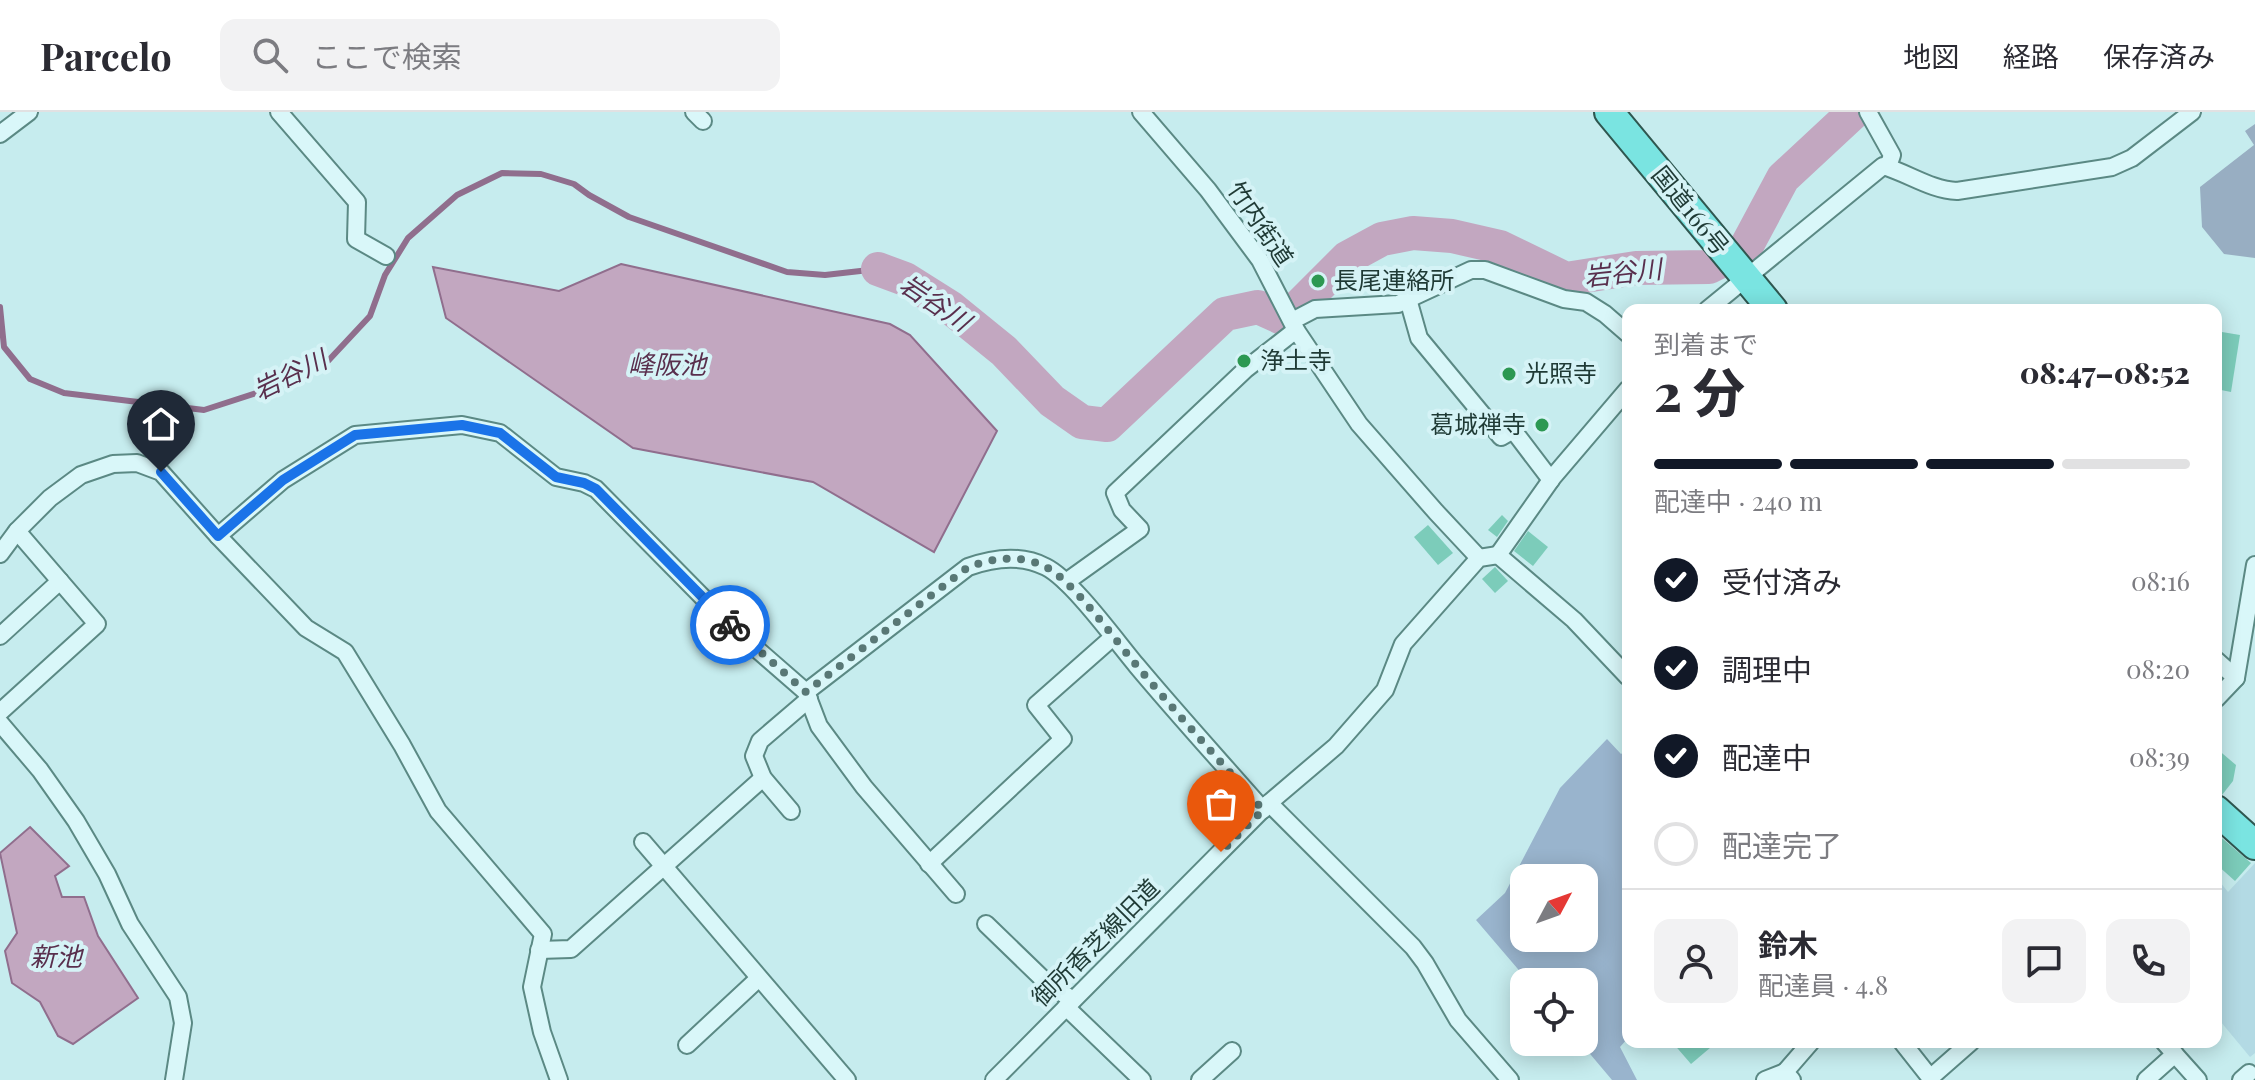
<!DOCTYPE html>
<html lang="ja">
<head>
<meta charset="utf-8">
<style>
	body { margin:0; font-family:"Playfair Display","Noto Sans JP",serif; background:#f2f2f3; color:#2b2b33; height:100vh; display:flex; flex-direction:column; font-size:30px; white-space:nowrap }
	* { box-sizing:border-box; margin:0 }
	p { font-size:26px; color:#7c7c81 }
	.icon { flex:none; width:44px; height:44px; fill:none; stroke:currentColor; stroke-width:2; stroke-linecap:round; stroke-linejoin:round }
	.map { position:relative; flex:1; overflow:hidden }
	.sheet { position:absolute; left:1622px; top:192px; width:600px; height:744px; display:flex; flex-direction:column; background:#fff; border-radius:16px; box-shadow:0 4px 20px #0003 }
	.sheet>* { flex:none }
	.needle { width:52px; rotate:49deg }
	.buttons { position:absolute; left:1510px; top:752px; display:grid; gap:16px }
	.buttons a { display:grid; place-items:center; width:88px; height:88px; border-radius:16px; background:#fff; box-shadow:0 4px 20px #0003; font-size:40px }
	.pin { position:absolute; display:grid; place-items:center; width:68px; height:68px; color:#fff; margin:-82px -34px; border-radius:50% 50% 50% 0; rotate:-45deg; box-shadow:0 0 8px #0007 }
	.pin .icon { rotate:45deg }
	.courier { position:absolute; display:grid; place-items:center; width:80px; height:80px; margin:-40px; border:6px solid #1a73e8; border-radius:50%; background:#fff; color:#222; box-shadow:0 2px 10px #0007 }
	.headline em { font-style:normal; font-weight:800 }
	.headline div { display:flex; flex-direction:column-reverse }
	.headline { display:flex; align-items:center; justify-content:space-between; height:136px; padding:0 32px }
	h1 { font-size:52px; font-weight:800; line-height:60px }
	.bar { display:grid; grid-template-columns:repeat(4,1fr); gap:12px 8px; align-content:center; height:96px; padding:0 32px }
	.bar i { height:10px; border-radius:6px; background:#e1e1e2 }
	.bar .on { background:#111827 }
	.bar p { grid-column:span 4 }
	.line { display:flex; align-items:center; gap:20px; padding:0 32px; border-top:2px solid #e1e1e2 }
	.line div { flex:1 }
	.round { display:grid; place-items:center; flex:none; width:84px; height:84px; border-radius:16px; background:#f2f2f3 }
	ol { padding:0 32px; list-style:none }
	li { display:flex; align-items:center; gap:24px; height:88px }
	li p { margin-inline-start:auto }
	li .icon { padding:8px; border-radius:50%; background:#111827; color:#fff; stroke-width:4 }
	li:last-child { color:#7c7c81 }
	li i { width:44px; height:44px; border:4px solid #e1e1e2; border-radius:50% }
	header { display:flex; align-items:center; gap:48px; box-sizing:border-box; height:112px; padding:0 40px; background:#fff; border-bottom:2px solid #e1e1e2 }
	header strong { font-size:38px }
	nav { display:flex; gap:44px; margin-inline-start:auto; font-size:28px }
	.search { width:560px; height:72px; background:#f2f2f3; display:flex; align-items:center; gap:20px; box-sizing:border-box; padding:0 28px; border-radius:16px; color:#7c7c81; font-size:30px }
	.map>svg:first-child { display:block }
</style>
</head>
<body>
<header>
<strong>Parcelo</strong>
<div class="search"><svg class="icon" aria-label="search" viewBox="0 0 24 24"><circle cx="10" cy="10" r="6"/><path d="M15 15l6 6"/></svg>ここで検索</div>
<nav><a>地図</a><a>経路</a><a>保存済み</a></nav>
</header>
<div class="map">
<svg width="2255" height="968" viewBox="0 0 2255 968">
	<rect width="100%" height="100%" fill="#c6ecee"/>
	<path fill="#b3dae4" d="M2255 751V941L2250 945 2216 904V765L2228 780Z"/>
	<path fill="#99b4cd" fill-rule="evenodd" d="M1607 627 1621 642 1628 637V926L1620 935 1637 968H1612L1580 930H1584V870H1529L1476 808 1505 781 1560 676ZM1524 766H1584V826H1524Z"/>
	<path fill="#98aec2" d="M2255 12V146L2224 142 2202 115 2200 75 2254 33 2245 19Z"/>
	<g fill="#c2a7c0" stroke="#906e8d" stroke-width="2">
		<path d="M621 152 890 212 910 223 997 319 934 440 813 370 633 336 446 206 433 155 559 179Z"/>
		<path d="M30 715 69 754 55 764 62 785H84L98 824 138 886 73 932 58 924 40 890 12 871 5 839 17 821 0 741Z"/>
	</g>
	<g fill="none" stroke-linecap="round" stroke-linejoin="round">
		<path stroke="#906e8d" stroke-width="6" d="M0 195 4 235 30 267 64 281 204 298 272 276 328 249 370 204 385 163 408 126 457 83 502 61 541 62 574 72 589 83 629 105 787 160 825 163 878 157"/>
		<path stroke="#c2a7c0" stroke-width="34" d="M878 157 905 167 951 196 1004 239 1052 289 1082 310 1107 313 1225 202 1258 195 1282 206 1300 193 1347 146 1382 127 1413 121 1452 124 1500 135 1566 167 1636 156 1709 155 1745 137 1783 66 1854 0"/>
	</g>
	<g fill="#7cccba">
		<path d="M2216 219 2240 223 2231 280 2216 277Z"/>
		<path d="M1502 403 1508 409 1497 425 1488 418Z"/>
		<path d="M1428 413 1453 441 1438 453 1414 425Z"/>
		<path d="M1528 419 1548 435 1533 454 1514 439Z"/>
		<path d="M1495 455 1508 469 1495 481 1482 467Z"/>
		<path d="M2216 636 2236 653 2233 669 2222 683 2216 681Z"/>
		<path d="M2216 721 2251 751 2235 769 2216 752Z"/>
		<path d="M1672 930H1717L1691 952Z"/>
	</g>
	<g fill="none" stroke-linecap="round" stroke-linejoin="round">
		<defs>
			<g id="minor">
				<path d="M279 0 357 90 356 127 386 144"/>
				<path d="M694 0 703 9"/>
				<path d="M1141 0 1208 78 1260 148 1296 218 1359 312 1436 400 1479 446"/>
				<path d="M1868 0 1892 43 1888 55"/>
				<path d="M0 22 29 0"/>
				<path d="M1408 187 1419 226 1501 325 1513 318 1551 368"/>
				<path d="M1707 198 1883 54C1908 61 1931 78 1957 79L2112 55 2132 46 2192 0"/>
				<path d="M1292 209 1315 197 1398 192 1471 158H1485L1564 187 1586 190 1605 202 1628 222"/>
				<path d="M218 424 283 368 355 323 462 313 500 321 556 365 584 371 596 377 736 519 806 580 968 455C993 446 1021 442 1046 455 1072 468 1116 529 1137 554 1178 603 1221 650 1263 698"/>
				<path d="M0 442 17 419 50 386 81 363 113 352 137 351 161 360 218 424 306 516 345 540 402 633 438 699 543 822 532 875 542 920 559 968"/>
				<path d="M1498 443 1553 365 1628 277"/>
				<path d="M1066 470 1140 417 1122 398 1115 381 1246 257 1296 218"/>
				<path d="M0 524 60 469"/>
				<path d="M2216 548 2236 566"/>
				<path d="M806 580 819 614 864 675 956 782"/>
				<path d="M2216 587 2236 566 2255 453"/>
				<path d="M0 600 97 512 17 419"/>
				<path d="M0 611 40 658 76 709 107 762 130 812 178 885 183 911 174 968"/>
				<path d="M1269 691 1413 835 1425 851 1458 908 1510 968"/>
				<path d="M791 699 763 666 754 644 760 629 809 587"/>
				<path d="M643 730 847 968"/>
				<path d="M929 752 1063 627 1036 593 1113 525"/>
				<path d="M986 812 1048 872 1073 888"/>
				<path d="M539 838 571 837 763 666"/>
				<path d="M1066 895 1142 968"/>
				<path d="M1902 930 1932 968"/>
				<path d="M2164 930 2198 968"/>
				<path d="M687 933 759 866"/>
				<path d="M1930 966 1971 930"/>
				<path d="M994 968 1269 691 1336 634 1385 578 1403 532 1479 446 1498 443 1574 508 1628 565"/>
				<path d="M1200 968 1232 939"/>
				<path d="M1765 968 1785 960"/>
				<path d="M1792 968 1785 960 1811 930"/>
				<path d="M2146 968 2175 942"/>
				<path d="M2241 968 2249 961"/>
			</g>
			<g id="trunk">
				<path d="M1609 0 1773 198"/>
				<path d="M2216 698 2255 733"/>
			</g>
		</defs>
		<use href="#minor" stroke="#5b8984" stroke-width="20"/>
		<use href="#trunk" stroke="#2f5750" stroke-width="32"/>
		<use href="#minor" stroke="#d9f7f9" stroke-width="16"/>
		<use href="#trunk" stroke="#7ae4e1" stroke-width="28"/>
	</g>
	<g fill="none" stroke-linecap="round" stroke-linejoin="round">
		<path stroke="#597876" stroke-width="8" stroke-dasharray="0 14.4" d="M730 513 806 580 968 455C993 446 1021 442 1046 455 1072 468 1116 529 1137 554 1178 603 1221 650 1263 698L1221 740"/>
		<path stroke="#1a73e8" stroke-width="10" d="M161 360 218 424 283 368 355 323 462 313 500 321 556 365 584 371 596 377 730 513"/>
	</g>
	<g fill="#2c9852" stroke="#d5f3f6" stroke-width="3">
		<circle cx="1318" cy="169" r="8"/>
		<circle cx="1244" cy="249" r="8"/>
		<circle cx="1509" cy="262" r="8"/>
		<circle cx="1542" cy="313" r="8"/>
	</g>
	<g text-anchor="middle" stroke-width="8" stroke-linejoin="round" paint-order="stroke">
		<g font-size="24" fill="#1f3a35" stroke="#d5f3f6">
			<text transform="translate(1690 99) rotate(51)" y="8">国道166号</text>
			<text transform="translate(1260 112) rotate(56)" y="8">竹内街道</text>
			<text transform="translate(1096 831) rotate(-45)" y="8">御所香芝線旧道</text>
		</g>
		<g font-size="24" fill="#1f3a35" stroke="#d5f3f6" text-anchor="start">
			<text x="1334" y="177">長尾連絡所</text>
			<text x="1260" y="257">浄土寺</text>
			<text x="1525" y="270">光照寺</text>
			<text x="1526" y="321" text-anchor="end">葛城禅寺</text>
		</g>
		<g font-size="26" font-style="italic" fill="#592f4d" stroke="#d5f3f6">
			<text transform="translate(1623 161) rotate(-6)" y="9">岩谷川</text>
			<text transform="translate(935 191) rotate(34)" y="9">岩谷川</text>
			<text x="667" y="262">峰阪池</text>
			<text transform="translate(290 263) rotate(-26)" y="9">岩谷川</text>
			<text x="56" y="854">新池</text>
		</g>
	</g>
</svg>
<div class="buttons">
<a><svg class="needle" viewBox="-14 -14 28 28"><path d="M0-13l5 13h-10z" fill="#e53935"/><path d="M0 13l5-13h-10z" fill="#7c7c81"/></svg></a>
<a><svg class="icon" aria-label="locate" viewBox="0 0 24 24"><circle cx="12" cy="12" r="6"/><path d="M12 2v4M12 18v4M2 12h4M18 12h4"/></svg></a>
</div>
<div class="pin" style="left:1221px;top:740px;background:#ea580c"><svg class="icon" aria-label="bag" viewBox="0 0 24 24"><path d="M5 8h14l-1 12H6zM9 8a3 3 0 0 1 6 0"/></svg></div>
<div class="pin" style="left:161px;top:360px;background:#1f2937"><svg class="icon" aria-label="home" viewBox="0 0 24 24"><path d="M3 11l9-7 9 7M6 9v11h12V9"/></svg></div>
<div class="courier" style="left:730px;top:513px"><svg class="icon" aria-label="bike" viewBox="0 0 24 24"><circle cx="6" cy="16" r="4"/><circle cx="18" cy="16" r="4"/><path d="M6 16l4-8h5l3 8M10 8l3 8H6M13 5h3"/></svg></div>
<section class="sheet">
<div class="headline"><div><h1>2 分</h1><p>到着まで</p></div><em>08:47–08:52</em></div>
<div class="bar"><i class="on"></i><i class="on"></i><i class="on"></i><i></i><p>配達中 · 240 m</p></div>
<ol>
<li><svg class="icon" aria-label="check" viewBox="0 0 24 24"><path d="M5 12l5 5 9-10"/></svg>受付済み<p>08:16</p></li>
<li><svg class="icon" aria-label="check" viewBox="0 0 24 24"><path d="M5 12l5 5 9-10"/></svg>調理中<p>08:20</p></li>
<li><svg class="icon" aria-label="check" viewBox="0 0 24 24"><path d="M5 12l5 5 9-10"/></svg>配達中<p>08:39</p></li>
<li><i></i>配達完了</li>
</ol>
<div class="line" style="height:144px"><a class="round"><svg class="icon" aria-label="person" viewBox="0 0 24 24"><circle cx="12" cy="8" r="4"/><path d="M4 21q1-7 8-7t8 7"/></svg></a><div><b>鈴木</b><p>配達員 · 4.8</p></div><a class="round"><svg class="icon" aria-label="chat" viewBox="0 0 24 24"><path d="M4 5h16v11H9l-5 4z"/></svg></a><a class="round"><svg class="icon" aria-label="phone" viewBox="0 0 24 24"><path d="M5 4h4l2 5-3 2q2 4 5 5l2-3 5 2v4C11 20 4 13 5 4z"/></svg></a></div>
</section>
</div>
</body>
</html>
